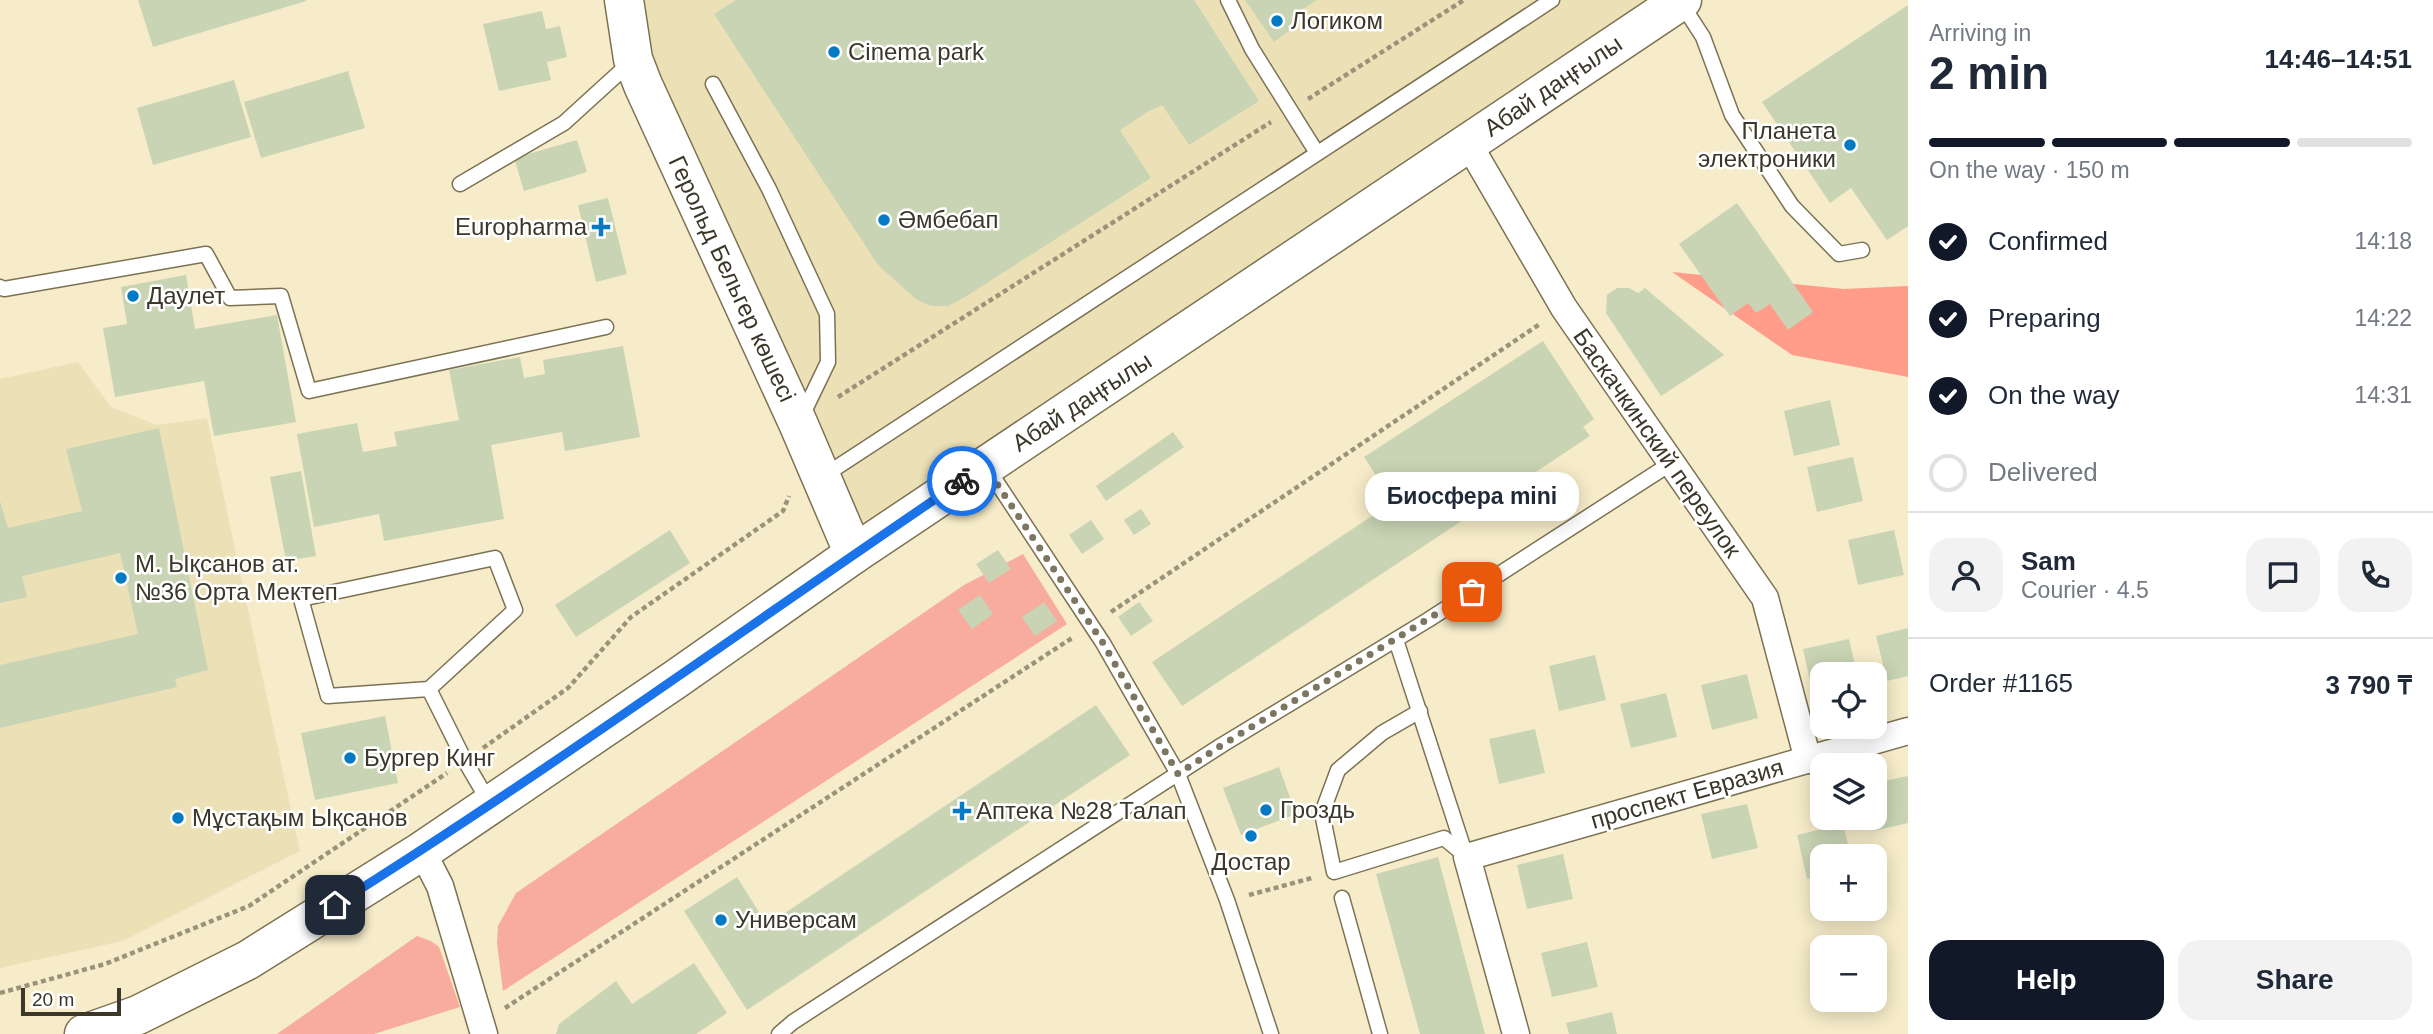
<!DOCTYPE html>
<html lang="en">
<head>
<meta charset="utf-8">
<style>
	body { margin:0; font-family:Arial,sans-serif; background:#f2f2f3; color:#1f2937; height:100vh; display:flex; flex-direction:column; font-size:26px; white-space:nowrap }
	* { box-sizing:border-box; margin:0 }
	p { font-size:23px; color:#747a83 }
	.icon { flex:none; width:38px; height:38px; fill:none; stroke:currentColor; stroke-width:2; stroke-linecap:round; stroke-linejoin:round }
	.map { position:relative; flex:1; overflow:hidden }
	.panel { display:flex; flex-direction:column; background:#fff; width:525px }
	.panel>* { flex:none }
	.controls { position:absolute; left:1810px; top:662px; display:grid; gap:14px }
	.controls a { display:grid; place-items:center; width:77px; height:77px; border-radius:14px; background:#fff; box-shadow:0 4px 18px #0003; font-size:35px }
	.scale { position:absolute; left:21px; bottom:18px; width:100px; box-sizing:border-box; padding-left:7px; border:4px solid #3b3729; border-top:0; font-size:19px; line-height:24px; white-space:nowrap; color:#3b3729; -webkit-text-stroke:5px #fff; paint-order:stroke }
	.pin { position:absolute; display:grid; place-items:center; width:60px; height:60px; color:#fff; margin:-30px; border-radius:14px; box-shadow:0 4px 10px #0006 }
	.courier { position:absolute; display:grid; place-items:center; width:70px; height:70px; margin:-35px; border:5px solid #1a73e8; border-radius:50%; background:#fff; color:#222; box-shadow:0 2px 9px #0007 }
	.bubble { position:absolute; height:49px; border-radius:21px; background:#fff; box-shadow:0 4px 18px #0003; font-size:23px; font-weight:600; line-height:49px; text-align:center }
	.headline em { font-style:normal; font-weight:600 }
	.headline div { display:flex; flex-direction:column-reverse }
	.headline { display:flex; align-items:center; justify-content:space-between; height:119px; padding:0 21px }
	h1 { font-size:46px; font-weight:600; line-height:52px }
	.bar { display:grid; grid-template-columns:repeat(4,1fr); gap:10px 7px; align-content:center; height:84px; padding:0 21px }
	.bar i { height:9px; border-radius:5px; background:#e0e1e3 }
	.bar .current { background:#111827 }
	.bar p { grid-column:span 4 }
	.line { display:flex; align-items:center; gap:18px; padding:0 21px; border-top:2px solid #e0e1e3 }
	.line div { flex:1 }
	.round { display:grid; place-items:center; flex:none; width:74px; height:74px; border-radius:21px; background:#f2f2f3 }
	ol { padding:0 21px; list-style:none }
	li { display:flex; align-items:center; gap:21px; height:77px }
	li p { margin-inline-start:auto }
	li .icon { padding:7px; border-radius:50%; background:#111827; color:#fff; stroke-width:4 }
	li:last-child { color:#747a83 }
	li i { width:38px; height:38px; border:4px solid #e0e1e3; border-radius:50% }
	.primary-button { display:flex; gap:14px; margin-top:auto; padding:14px 21px }
	.primary-button a { flex:1; height:80px; border-radius:21px; background:#111827; color:#fff; font-size:28px; font-weight:600; line-height:80px; text-align:center }
	.primary-button a+a { background:#f2f2f3; color:#1f2937 }
	main { display:flex; flex:1; min-height:0 }
	.map>svg:first-child { display:block }
</style>
</head>
<body>
<main>
<div class="map">
<svg width="1908" height="1034" viewBox="0 0 1908 1034">
	<rect width="100%" height="100%" fill="#f6ecc9"/>
	<g fill="#ece0b6">
		<path d="M624 0H1682L854 554Z"/>
		<path d="M78 362 111 407 157 425 207 418 300 851 123 941 0 968V379Z"/>
	</g>
	<g fill="#f8ac9d">
		<path d="M1023 554 1067 624 503 991 497 943 498 926 516 893 964 585Z"/>
		<path d="M417 936 431 941 439 947 460 1007 374 1034H277Z"/>
	</g>
	<path fill="#ff9d8a" d="M1672 272 1844 289 1908 286V377L1792 355Z"/>
	<g fill="#c9d4b4">
		<path d="M138 0H306V1L153 47Z"/>
		<path d="M736 0H1194L1259 101 1189 145 1162 105 1149 111 1120 130 1151 178 965 297 948 306H931L917 300 878 265 714 14Z"/>
		<path d="M1245 0H1317L1291 17 1297 25 1274 42Z"/>
		<path d="M1908 5V226L1887 240 1851 188 1830 203 1762 102Z"/>
		<path d="M542 11 546 29 560 26 567 57 547 62 551 80 499 91 483 24Z"/>
		<path d="M348 71 365 128 261 158 244 102Z"/>
		<path d="M234 80 251 137 153 165 137 108Z"/>
		<path d="M577 140 587 172 524 191 514 158Z"/>
		<path d="M608 198 627 274 596 282 578 205Z"/>
		<path d="M1737 203 1813 312 1788 330 1770 304 1756 313 1748 303 1730 316 1679 244Z"/>
		<path d="M186 275 195 329 277 315 296 422 214 436 204 381 115 397 103 328 127 324 121 287Z"/>
		<path d="M1617 288H1629L1638 293 1645 288 1724 355 1661 396 1606 313 1607 295Z"/>
		<path d="M1543 341 1594 419 1583 427 1590 436 1182 706 1152 662 1393 502 1364 457Z"/>
		<path d="M623 346 640 437 565 451 562 432 491 445 504 519 384 541 379 514 314 527 297 434 357 423 363 452 397 446 394 432 459 420 449 370 520 357 524 378 545 374 543 360Z"/>
		<path d="M1830 400 1840 445 1794 456 1784 411Z"/>
		<path d="M159 428 208 670 175 679 177 687 0 728V665L138 634 120 553 22 576 27 597 0 603V501L8 528 82 511 66 449Z"/>
		<path d="M1173 432 1184 447 1106 501 1096 486Z"/>
		<path d="M1853 457 1863 501 1817 512 1807 467Z"/>
		<path d="M301 471 316 556 286 561 270 477Z"/>
		<path d="M1141 509 1151 524 1134 535 1124 520Z"/>
		<path d="M1091 520 1104 539 1082 554 1069 535Z"/>
		<path d="M670 530 690 563 576 637 555 605Z"/>
		<path d="M1894 530 1904 575 1858 585 1848 540Z"/>
		<path d="M998 550 1011 569 989 583 976 564Z"/>
		<path d="M980 595 993 614 972 629 958 610Z"/>
		<path d="M1044 602 1057 621 1035 636 1022 617Z"/>
		<path d="M1139 602 1153 621 1131 636 1118 617Z"/>
		<path d="M1908 628V676L1887 681 1876 636Z"/>
		<path d="M1849 639 1857 674H1822V692L1813 694 1803 649Z"/>
		<path d="M1595 655 1606 700 1559 711 1549 666Z"/>
		<path d="M1747 674 1758 718 1712 730 1701 685Z"/>
		<path d="M1666 693 1677 737 1631 748 1620 704Z"/>
		<path d="M1096 705 1130 755 747 1010 684 911 737 877 767 925Z"/>
		<path d="M385 716 398 783 315 800 301 733Z"/>
		<path d="M1535 729 1545 773 1499 784 1489 739Z"/>
		<path d="M1279 767 1296 814 1241 835 1223 788Z"/>
		<path d="M1908 776V823L1873 831 1870 817H1874V783Z"/>
		<path d="M1747 804 1758 848 1712 859 1701 814Z"/>
		<path d="M1843 824 1851 856H1822V876L1807 879 1797 835Z"/>
		<path d="M1563 854 1573 899 1527 909 1517 865Z"/>
		<path d="M1438 857 1485 1034H1420L1376 874Z"/>
		<path d="M1587 942 1598 987 1552 997 1541 953Z"/>
		<path d="M694 963 727 1013 696 1034H556L559 1024 616 981 632 1004Z"/>
		<path d="M1612 1012 1617 1034H1569L1566 1023Z"/>
	</g>
	<g fill="none" stroke-linecap="round" stroke-linejoin="round">
		<defs>
			<g id="lane">
				<path d="M1228 0 1252 49 1317 153"/>
				<path d="M1681 3 1703 37 1732 115 1792 206 1839 254 1862 250"/>
				<path d="M713 84 769 189 827 314 828 362 801 418"/>
				<path d="M460 184 564 123 632 61"/>
				<path d="M0 287 4 289 206 254 230 298 281 296 309 391 606 327"/>
				<path d="M986 466 1103 643 1178 774 1227 900 1271 1034"/>
				<path d="M822 477 1552 0"/>
				<path d="M1396 640 1466 856"/>
				<path d="M429 689 515 610 495 558 301 599 328 696 429 689 465 761 489 802"/>
				<path d="M1420 711 1382 733 1338 770 1322 813 1334 872 1444 838 1467 857"/>
				<path d="M1342 898 1380 1034"/>
				<path d="M779 1034 793 1022 1222 745 1428 620 1670 464"/>
			</g>
			<g id="street">
				<path d="M1468 143 1564 308 1765 598 1808 760"/>
				<path d="M422 851 440 886 484 1034"/>
				<path d="M1516 1034 1467 857 1908 731"/>
			</g>
			<path id="secondary" d="M624 0 633 59 643 85 798 423 854 554"/>
			<path id="primary" d="M84 1034 138 1015 248 960 422 851 676 679 854 554 1682 0"/>
		</defs>
		<use href="#lane" stroke="#7c7253" stroke-width="17"/>
		<use href="#street" stroke="#7c7253" stroke-width="29"/>
		<use href="#secondary" stroke="#7c7253" stroke-width="41"/>
		<use href="#primary" stroke="#7c7253" stroke-width="41"/>
		<g stroke="#9a937a" stroke-width="4.5" stroke-dasharray="5 3.5" stroke-linecap="butt">
			<path d="M1308 99 1464 0"/>
			<path d="M838 397 1271 122"/>
			<path d="M1111 612 1540 324"/>
			<path d="M483 748 568 688 631 617 783 511 789 496"/>
			<path d="M1249 895 1312 878"/>
			<path d="M0 993 105 964 249 906 447 773"/>
			<path d="M505 1008 1072 638"/>
		</g>
		<use href="#lane" stroke="#fff" stroke-width="14"/>
		<use href="#street" stroke="#fff" stroke-width="26"/>
		<use href="#secondary" stroke="#fff" stroke-width="38"/>
		<use href="#primary" stroke="#fff" stroke-width="38"/>
	</g>
	<g fill="none" stroke-linecap="round" stroke-linejoin="round">
		<path stroke="#7c7661" stroke-width="7" stroke-dasharray="0 12.6" d="M962 481 985 466 1103 643 1178 774 1222 745 1472 592"/>
		<path stroke="#1a73e8" stroke-width="9" d="M335 905C549 771 753 622 962 481"/>
	</g>
	<g fill="#037ac3" stroke="#fff" stroke-width="2.5">
		<circle cx="1277" cy="21" r="7"/>
		<circle cx="834" cy="52" r="7"/>
		<circle cx="1850" cy="145" r="7"/>
		<circle cx="884" cy="220" r="7"/>
		<path d="M597.5 216.5h7v7h7v7h-7v7h-7v-7h-7v-7h7z"/>
		<circle cx="133" cy="296" r="7"/>
		<circle cx="121" cy="578" r="7"/>
		<circle cx="350" cy="758" r="7"/>
		<circle cx="1266" cy="810" r="7"/>
		<path d="M958.5 800.5h7v7h7v7h-7v7h-7v-7h-7v-7h7z"/>
		<circle cx="178" cy="818" r="7"/>
		<circle cx="1251" cy="836" r="7"/>
		<circle cx="721" cy="920" r="7"/>
	</g>
	<g text-anchor="middle" stroke-width="5" stroke-linejoin="round" paint-order="stroke">
		<g font-size="24" fill="#3b3729" stroke="#fff" text-anchor="start">
			<text x="1291" y="29">Логиком</text>
			<text x="848" y="60">Cinema park</text>
			<text x="1836" y="139" text-anchor="end">Планета<tspan x="1836" dy="28">электроники</tspan></text>
			<text x="898" y="228">Әмбебап</text>
			<text x="587" y="235" text-anchor="end">Europharma</text>
			<text x="147" y="304">Даулет</text>
			<text x="135" y="572">М. Ықсанов ат.<tspan x="135" dy="28">№36 Орта Мектеп</tspan></text>
			<text x="364" y="766">Бургер Кинг</text>
			<text x="1280" y="818">Гроздь</text>
			<text x="976" y="819">Аптека №28 Талап</text>
			<text x="192" y="826">Мұстақым Ықсанов</text>
			<text x="1251" y="870" text-anchor="middle">Достар</text>
			<text x="735" y="928">Универсам</text>
		</g>
		<g font-size="24" fill="#3b3729" stroke="#fff">
			<text transform="translate(1553 86) rotate(-34)" y="8">Абай даңғылы</text>
			<text transform="translate(732 279) rotate(65)" y="8">Герольд Бельгер көшесі</text>
			<text transform="translate(1082 402) rotate(-33)" y="8">Абай даңғылы</text>
			<text transform="translate(1657 443) rotate(55)" y="8">Баскачкинский переулок</text>
			<text transform="translate(1687 794) rotate(-16)" y="8">проспект Евразия</text>
		</g>
	</g>
</svg>
<div class="controls">
<a><svg class="icon" aria-label="locate" viewBox="0 0 24 24"><circle cx="12" cy="12" r="6"/><path d="M12 2v4M12 18v4M2 12h4M18 12h4"/></svg></a>
<a><svg class="icon" aria-label="layers" viewBox="0 0 24 24"><path d="M12 4l9 5-9 5-9-5zM3 14l9 5 9-5"/></svg></a>
<a>+</a>
<a>−</a>
</div>
<div class="scale">20 m</div>
<div class="pin" style="left:1472px;top:592px;background:#ea580c"><svg class="icon" aria-label="bag" viewBox="0 0 24 24"><path d="M5 8h14l-1 12H6zM9 8a3 3 0 0 1 6 0"/></svg></div>
<div class="pin" style="left:335px;top:905px;background:#1f2937"><svg class="icon" aria-label="home" viewBox="0 0 24 24"><path d="M3 11l9-7 9 7M6 9v11h12V9"/></svg></div>
<div class="courier" style="left:962px;top:481px"><svg class="icon" aria-label="bike" viewBox="0 0 24 24"><circle cx="6" cy="16" r="4"/><circle cx="18" cy="16" r="4"/><path d="M6 16l4-8h5l3 8M10 8l3 8H6M13 5h3"/></svg></div>
<div class="bubble" style="left:1365px;top:472px;width:214px">Биосфера mini</div>
</div>
<section class="panel">
<div class="headline"><div><h1>2 min</h1><p>Arriving in</p></div><em>14:46–14:51</em></div>
<div class="bar"><i class="current"></i><i class="current"></i><i class="current"></i><i></i><p>On the way · 150 m</p></div>
<ol>
<li><svg class="icon" aria-label="check" viewBox="0 0 24 24"><path d="M5 12l5 5 9-10"/></svg>Confirmed<p>14:18</p></li>
<li><svg class="icon" aria-label="check" viewBox="0 0 24 24"><path d="M5 12l5 5 9-10"/></svg>Preparing<p>14:22</p></li>
<li><svg class="icon" aria-label="check" viewBox="0 0 24 24"><path d="M5 12l5 5 9-10"/></svg>On the way<p>14:31</p></li>
<li><i></i>Delivered</li>
</ol>
<div class="line" style="height:126px"><a class="round"><svg class="icon" aria-label="person" viewBox="0 0 24 24"><circle cx="12" cy="8" r="4"/><path d="M4 21q1-7 8-7t8 7"/></svg></a><div><b>Sam</b><p>Courier · 4.5</p></div><a class="round"><svg class="icon" aria-label="chat" viewBox="0 0 24 24"><path d="M4 5h16v11H9l-5 4z"/></svg></a><a class="round"><svg class="icon" aria-label="phone" viewBox="0 0 24 24"><path d="M5 4h4l2 5-3 2q2 4 5 5l2-3 5 2v4C11 20 4 13 5 4z"/></svg></a></div>
<div class="line" style="height:91px"><div>Order #1165</div><b>3 790 ₸</b></div>
<div class="primary-button"><a>Help</a><a>Share</a></div>
</section>
</main>
</body>
</html>
